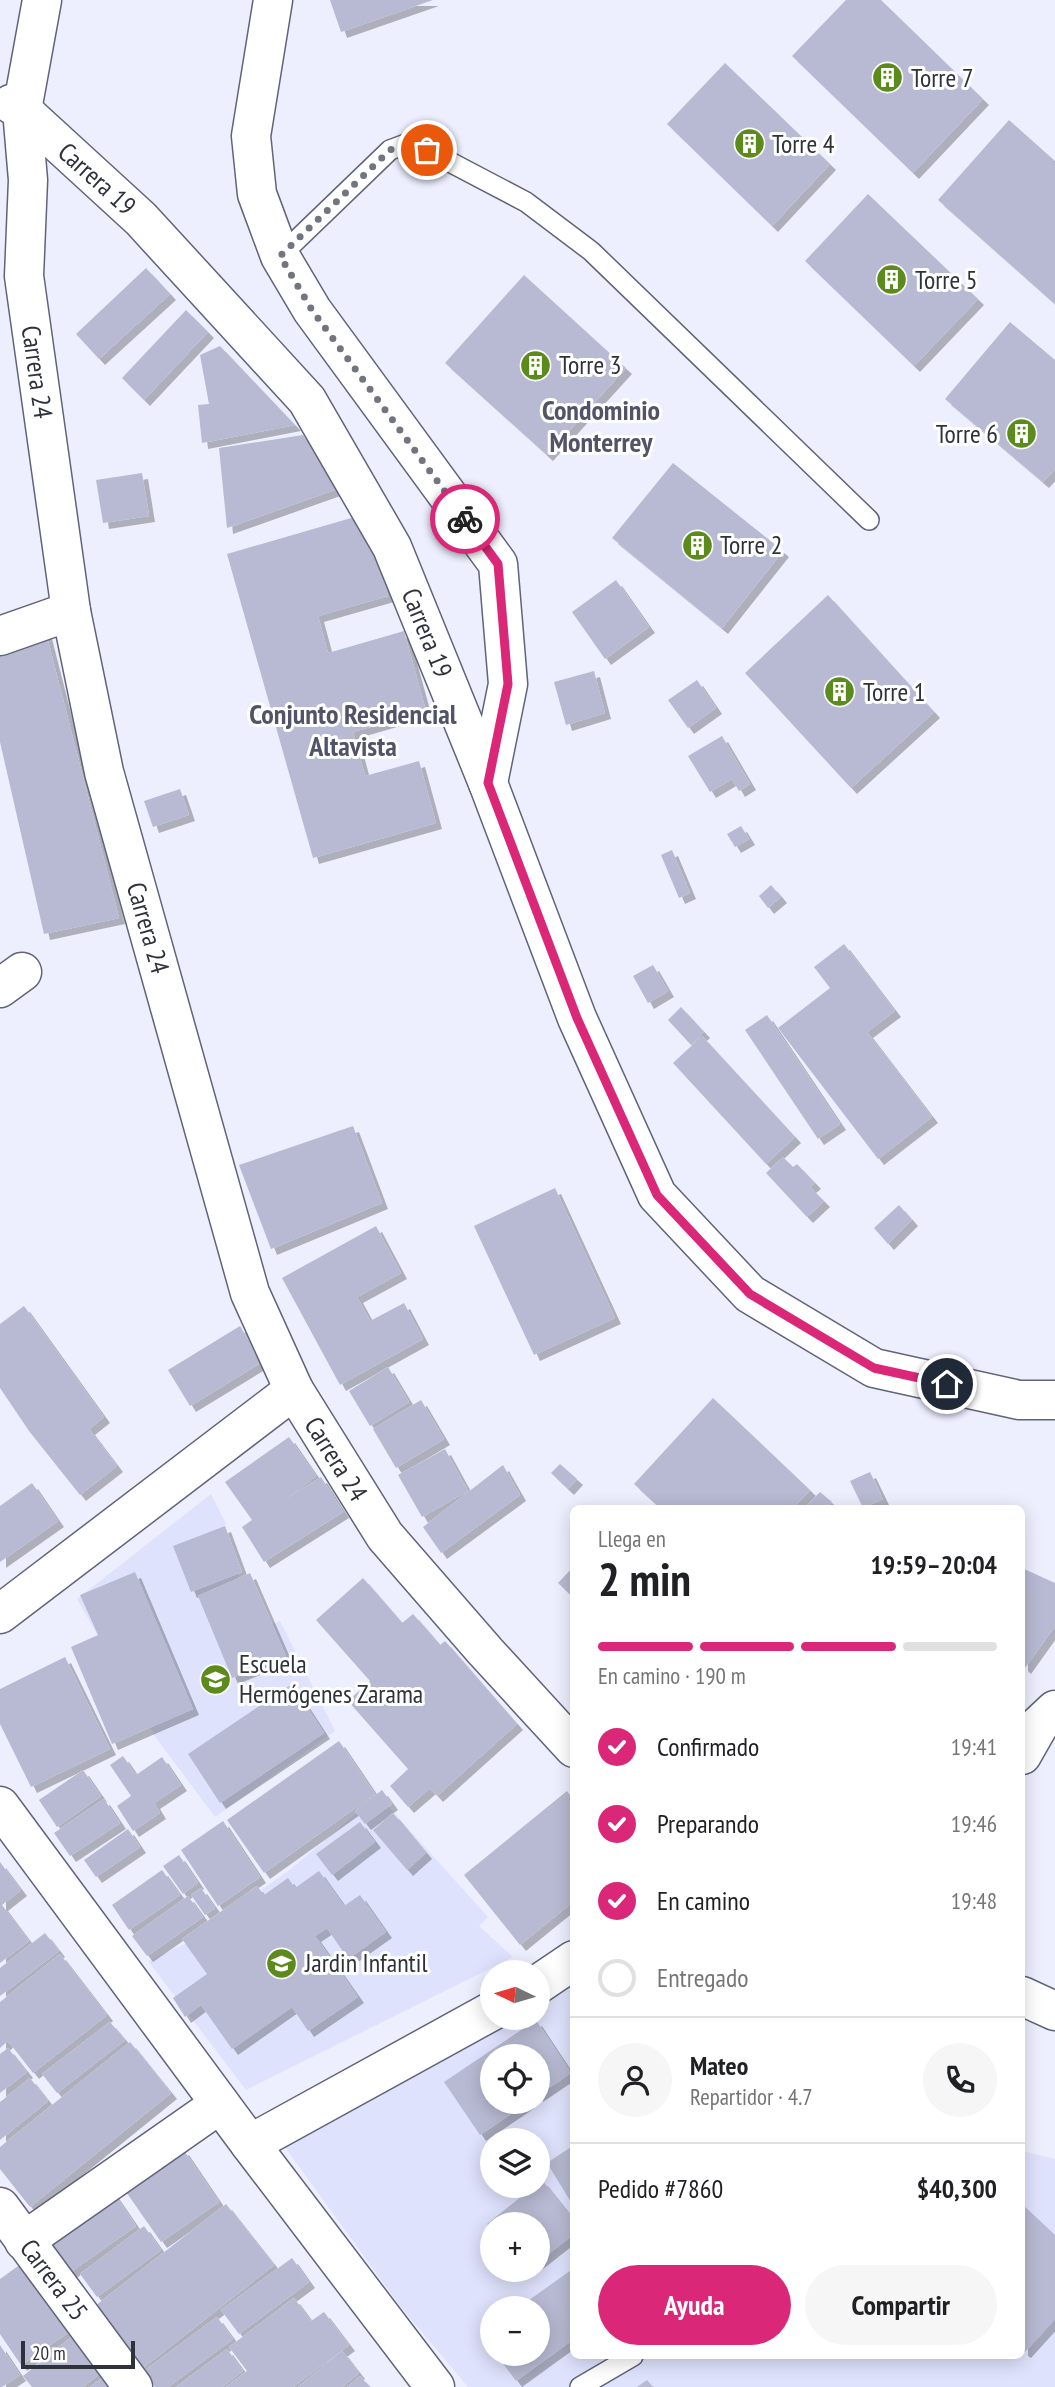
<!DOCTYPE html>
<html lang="es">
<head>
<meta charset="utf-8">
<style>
	body { margin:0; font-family:"PT Sans Narrow",sans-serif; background:#f6f6f6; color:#202124; height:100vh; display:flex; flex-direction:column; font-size:26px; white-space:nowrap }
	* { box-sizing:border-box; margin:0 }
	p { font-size:23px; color:#757577 }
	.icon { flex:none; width:38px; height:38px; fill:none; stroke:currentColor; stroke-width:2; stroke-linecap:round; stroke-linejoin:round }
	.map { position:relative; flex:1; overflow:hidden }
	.sheet { position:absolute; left:570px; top:1505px; width:455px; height:854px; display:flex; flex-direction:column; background:#fff; border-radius:10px; box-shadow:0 4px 18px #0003 }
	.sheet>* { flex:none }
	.needle { width:46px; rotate:275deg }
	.tools { position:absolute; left:480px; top:1960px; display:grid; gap:14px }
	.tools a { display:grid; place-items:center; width:70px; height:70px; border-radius:50%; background:#fff; box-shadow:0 4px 18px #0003; font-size:35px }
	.scale { position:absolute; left:21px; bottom:18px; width:114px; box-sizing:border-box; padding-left:7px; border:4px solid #30323b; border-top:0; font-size:19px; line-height:24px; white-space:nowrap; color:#30323b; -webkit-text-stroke:5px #fff; paint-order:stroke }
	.pin { position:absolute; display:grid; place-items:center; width:60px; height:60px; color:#fff; margin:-30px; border:4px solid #fff; border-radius:50%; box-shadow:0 2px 7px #0007 }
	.courier { position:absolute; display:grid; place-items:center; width:70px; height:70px; margin:-35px; border:5px solid #db2777; border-radius:50%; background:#fff; color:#222; box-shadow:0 2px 9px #0007 }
	.headline em { font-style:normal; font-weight:600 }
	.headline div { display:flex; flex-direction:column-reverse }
	.headline { display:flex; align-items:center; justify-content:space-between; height:119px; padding:0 28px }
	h1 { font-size:46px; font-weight:600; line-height:52px }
	.bar { display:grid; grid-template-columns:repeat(4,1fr); gap:10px 7px; align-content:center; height:84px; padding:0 28px }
	.bar i { height:9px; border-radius:5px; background:#e0e0e0 }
	.bar .on { background:#db2777 }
	.bar p { grid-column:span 4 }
	.line { display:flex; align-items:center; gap:18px; padding:0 28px; border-top:2px solid #e0e0e0 }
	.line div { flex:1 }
	.round { display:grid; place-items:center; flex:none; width:74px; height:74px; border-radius:37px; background:#f6f6f6 }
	ol { padding:0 28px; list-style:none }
	li { display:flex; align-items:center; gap:21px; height:77px }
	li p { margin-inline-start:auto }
	li .icon { padding:7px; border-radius:50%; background:#db2777; color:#fff; stroke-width:4 }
	li:last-child { color:#757577 }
	li i { width:38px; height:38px; border:4px solid #e0e0e0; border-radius:50% }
	.button { display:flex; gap:14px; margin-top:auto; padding:14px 28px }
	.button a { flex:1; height:80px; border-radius:42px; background:#db2777; color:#fff; font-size:28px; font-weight:600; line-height:80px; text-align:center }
	.button a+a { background:#f6f6f6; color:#202124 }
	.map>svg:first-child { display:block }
</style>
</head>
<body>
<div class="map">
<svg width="1055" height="2387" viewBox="0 0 1055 2387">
	<defs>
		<filter id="shadow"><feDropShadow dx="6" dy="6" stdDeviation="0" flood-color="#0004"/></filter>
	</defs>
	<rect width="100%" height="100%" fill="#edefff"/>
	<g fill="#dfe2fc" fill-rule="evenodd">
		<path d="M211 1494 226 1524 218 1533 264 1627 280 1621 335 1731 215 1817 156 1738 77 1599Z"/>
		<path d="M378 1795 488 1917 479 1926 513 1957 246 2090 148 1961 189 1942 292 1868Z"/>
		<path d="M574 1983V2356H1022V2151L1055 2159V2387H468L400 2306 279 2139 508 2018H537V2002ZM492 2056H537V2102H492ZM492 2140H537V2186H492ZM492 2224H537V2270H492ZM492 2308H537V2354H492Z"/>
	</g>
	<g fill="#b7bad2" filter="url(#shadow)">
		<path d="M330 0H433L341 32Z"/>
		<path d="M846 0H881L983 99 913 173 792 56Z"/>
		<path d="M725 63 830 164 772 226 667 124Z"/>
		<path d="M1009 120 1055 161V304L938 200Z"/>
		<path d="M868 194 978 299 914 366 805 261Z"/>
		<path d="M146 268 170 294 99 359 76 334Z"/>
		<path d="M524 275 626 368 547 455 445 363Z"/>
		<path d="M186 310 208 332 144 400 122 378Z"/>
		<path d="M1010 322 1055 360V469L1043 482 945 399Z"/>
		<path d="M220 346 295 425 202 443 198 405 209 404 200 355Z"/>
		<path d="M303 435 340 488 227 528 219 448Z"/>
		<path d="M673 463 783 551 722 628 612 538Z"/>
		<path d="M142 473 149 516 103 523 96 480Z"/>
		<path d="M365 514 388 596 318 616 328 653 404 631 426 711 353 732 365 776 419 761 436 823 313 858 227 554Z"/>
		<path d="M616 580 649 627 605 659 572 612Z"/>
		<path d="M828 595 934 712 851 788 745 673Z"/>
		<path d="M45 629 119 918 44 934 0 742V641Z"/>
		<path d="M594 671 605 713 566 725 554 682Z"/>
		<path d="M697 680 716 708 688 728 668 700Z"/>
		<path d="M722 736 750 784 739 791 732 779 710 792 688 756Z"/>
		<path d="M180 789 189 815 153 827 144 801Z"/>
		<path d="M741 826 749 839 735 847 727 834Z"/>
		<path d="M672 850 690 893 679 898 661 855Z"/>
		<path d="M771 885 781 897 768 908 759 896Z"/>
		<path d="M844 944 895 1011 867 1032 932 1117 878 1159 778 1028 830 988 814 967Z"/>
		<path d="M653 965 668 991 648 1003 633 976Z"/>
		<path d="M681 1007 704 1032 691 1045 668 1020Z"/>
		<path d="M767 1015 840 1124 818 1139 745 1030Z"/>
		<path d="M702 1036 795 1137 766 1164 673 1063Z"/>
		<path d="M353 1126 382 1203 271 1249 239 1165Z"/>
		<path d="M783 1157 793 1167 797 1164 815 1183 810 1187 824 1201 807 1217 766 1173Z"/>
		<path d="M555 1188 615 1318 534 1355 474 1226Z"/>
		<path d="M899 1205 912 1220 888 1244 874 1228Z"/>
		<path d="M376 1226 401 1273 357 1297 370 1321 404 1303 423 1339 340 1385 282 1278Z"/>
		<path d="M24 1306 104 1417 89 1429 117 1466 80 1495 29 1431 0 1388V1324Z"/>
		<path d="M240 1326 262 1362 190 1406 168 1370Z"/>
		<path d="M388 1367 409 1402 370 1426 349 1391Z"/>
		<path d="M713 1398 810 1490 793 1508H660L634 1484Z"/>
		<path d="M421 1400 444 1439 396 1468 373 1429Z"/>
		<path d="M289 1437 316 1476 286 1499 321 1477 343 1512 264 1562 242 1527 252 1520 225 1482Z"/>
		<path d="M445 1449 468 1491 422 1517 398 1475Z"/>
		<path d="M560 1464 577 1479 568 1489 551 1473Z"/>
		<path d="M503 1465 520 1495 441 1553 423 1527Z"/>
		<path d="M870 1472 883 1499 863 1508 850 1481Z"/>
		<path d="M32 1483 58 1521 0 1562V1506Z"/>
		<path d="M820 1492 832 1502 825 1508H804Z"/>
		<path d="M225 1526 242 1572 191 1592 173 1546Z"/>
		<path d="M574 1566V1598L558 1583Z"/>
		<path d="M1022 1568 1055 1583V1626L1025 1668 1022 1665Z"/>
		<path d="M135 1572 193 1709 112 1744 71 1647 98 1635 80 1595Z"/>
		<path d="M250 1573 286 1656 232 1678 198 1596Z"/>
		<path d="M363 1578 402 1623 413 1614 440 1645 445 1641 517 1724 437 1796 430 1788 408 1807 390 1786 408 1769 348 1701 370 1681 316 1620Z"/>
		<path d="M65 1657 110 1749 31 1787 0 1724V1689Z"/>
		<path d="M292 1684 324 1733 220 1803 188 1754Z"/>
		<path d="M339 1741 375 1794 264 1873 227 1820Z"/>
		<path d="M123 1756 136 1775 162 1757 181 1785 154 1803 160 1813 133 1831 117 1806 131 1796 110 1765Z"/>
		<path d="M83 1770 101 1796 57 1827 39 1800Z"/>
		<path d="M382 1790 392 1804 365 1824 355 1811Z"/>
		<path d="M567 1791 574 1800V1901L520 1945 464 1875Z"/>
		<path d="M104 1799 120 1823 70 1856 54 1833Z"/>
		<path d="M393 1813 426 1853 407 1870 373 1830Z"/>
		<path d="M223 1821 260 1877 218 1906 181 1850Z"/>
		<path d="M360 1822 375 1842 332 1875 316 1854Z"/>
		<path d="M128 1829 140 1847 96 1877 84 1860Z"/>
		<path d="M179 1855 198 1883 183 1894 163 1866Z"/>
		<path d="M0 1862 21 1890 2 1905 29 1941 0 1963Z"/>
		<path d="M162 1870 180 1895 129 1930 112 1905Z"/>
		<path d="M319 1871 344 1906 360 1895 386 1932 348 1959 327 1928 315 1936 358 1997 308 2031 292 2007 232 2049 201 2005 185 2017 173 1998 207 1974 182 1939 257 1886 264 1895 288 1878 295 1888Z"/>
		<path d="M201 1888 215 1908 205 1915 191 1895Z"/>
		<path d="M188 1896 203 1917 147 1956 132 1936Z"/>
		<path d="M45 1933 59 1951 0 1996V1968Z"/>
		<path d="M60 1954 107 2015 33 2073 8 2041 0 2048V2002Z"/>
		<path d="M536 2020 571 2073 537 2096V2056H492V2102H529L480 2135 444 2082Z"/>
		<path d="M110 2022 125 2040 57 2093 42 2074Z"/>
		<path d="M130 2042 171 2093 30 2207 0 2169V2147Z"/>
		<path d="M8 2048 27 2072 0 2093V2054Z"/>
		<path d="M30 2078 48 2101 0 2140V2102Z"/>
		<path d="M574 2145V2207L547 2163Z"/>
		<path d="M183 2149 219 2202 161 2242 124 2189Z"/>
		<path d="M542 2180 574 2220V2234L537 2263V2224H492V2228L487 2224Z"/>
		<path d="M112 2191 136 2226 65 2276 41 2242Z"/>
		<path d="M226 2204 274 2265 143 2368 95 2306Z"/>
		<path d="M1022 2204 1055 2235V2319L1025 2352 1022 2350Z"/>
		<path d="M144 2226 161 2250 97 2297 80 2274Z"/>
		<path d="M292 2258 309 2282 239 2334 221 2310Z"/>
		<path d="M25 2261 72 2330 21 2365 0 2334V2279Z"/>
		<path d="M574 2268V2339L516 2381 496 2354H537V2308H518Z"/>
		<path d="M294 2298 311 2321 324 2312 349 2345 293 2387H226L247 2371 229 2347Z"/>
		<path d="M217 2317 233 2339 168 2387H155L144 2371Z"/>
		<path d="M492 2327V2348L482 2334Z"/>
		<path d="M74 2335 103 2371 83 2387H32L23 2376Z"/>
		<path d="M0 2345 20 2375 2 2387H0Z"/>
		<path d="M227 2349 243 2371 222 2387H176Z"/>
		<path d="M342 2351 359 2373 342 2387H298Z"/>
		<path d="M106 2375 115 2387H90Z"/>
		<path d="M360 2376 370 2387H347Z"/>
		<path d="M647 2380 653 2387H637Z"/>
	</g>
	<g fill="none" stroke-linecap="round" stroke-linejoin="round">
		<defs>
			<g id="service">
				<path d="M280 256 390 150 406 144 427 150 526 202 591 251 869 520"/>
				<path d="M580 2387 633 2356"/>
			</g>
			<g id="minor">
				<path d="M273 0 251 136 257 194 280 256 312 310 498 564 508 684 488 783"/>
				<path d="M22 110 42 0"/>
				<path d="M0 636 71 611"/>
				<path d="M0 988 22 972"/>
				<path d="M0 1614 294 1390"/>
				<path d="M1022 1755 1039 1725 1055 1710"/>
				<path d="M0 1806 250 2144 435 2387"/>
				<path d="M537 1985 574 1960"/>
				<path d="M250 2144 492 2011"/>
				<path d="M0 2207 133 2387"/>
				<path d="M24 2241 220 2104"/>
			</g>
			<g id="tertiary">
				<path d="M11 104 22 110 141 219 307 400 392 547 488 783 577 1018 657 1195 750 1294 874 1368 1019 1400H1055"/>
				<path d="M22 110 28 180 24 276 71 611 104 772 250 1293 294 1390 385 1536 485 1651 574 1748"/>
				<path d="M1022 1996 1055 2011"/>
			</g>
		</defs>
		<use href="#service" stroke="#616379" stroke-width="22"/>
		<use href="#minor" stroke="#616379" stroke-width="41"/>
		<use href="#tertiary" stroke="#616379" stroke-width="41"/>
		<use href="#service" stroke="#fff" stroke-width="19"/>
		<use href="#minor" stroke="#fff" stroke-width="38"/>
		<use href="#tertiary" stroke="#fff" stroke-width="38"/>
	</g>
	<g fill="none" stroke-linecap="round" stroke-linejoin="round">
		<path stroke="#727480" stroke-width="7" stroke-dasharray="0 12.6" d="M427 150 406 144 390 150 280 256 312 310 465 519"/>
		<path stroke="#db2777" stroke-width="9" d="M465 519 498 564 508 684 488 783 577 1018 657 1195 750 1294 874 1368 947 1384"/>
	</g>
	<defs>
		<symbol id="building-disc" viewBox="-11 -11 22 22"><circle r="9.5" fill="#5c8a1d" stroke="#fff"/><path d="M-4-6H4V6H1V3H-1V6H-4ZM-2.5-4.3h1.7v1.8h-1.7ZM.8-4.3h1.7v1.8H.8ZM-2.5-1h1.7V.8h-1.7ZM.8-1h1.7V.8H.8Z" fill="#fff"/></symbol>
		<symbol id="school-disc" viewBox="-11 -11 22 22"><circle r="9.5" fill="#5c8a1d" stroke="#fff"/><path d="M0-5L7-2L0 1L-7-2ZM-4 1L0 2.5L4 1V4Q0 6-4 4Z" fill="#fff"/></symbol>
	</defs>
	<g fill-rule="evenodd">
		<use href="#building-disc" x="870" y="60" width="35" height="35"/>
		<use href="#building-disc" x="732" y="126" width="35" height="35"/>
		<use href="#building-disc" x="874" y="262" width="35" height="35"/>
		<use href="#building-disc" x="518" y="348" width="35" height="35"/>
		<use href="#building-disc" x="1004" y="416" width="35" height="35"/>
		<use href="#building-disc" x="680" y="528" width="35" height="35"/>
		<use href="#building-disc" x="822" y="674" width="35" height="35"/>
		<use href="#school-disc" x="198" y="1662" width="35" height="35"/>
		<use href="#school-disc" x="264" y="1946" width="35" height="35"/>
	</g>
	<g text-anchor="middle" stroke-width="6" stroke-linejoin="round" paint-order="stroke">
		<g font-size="26" fill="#30323b" stroke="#fff" text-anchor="start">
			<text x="911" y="87">Torre 7</text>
			<text x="772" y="153">Torre 4</text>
			<text x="915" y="289">Torre 5</text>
			<text x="559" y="374">Torre 3</text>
			<text x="998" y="443" text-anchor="end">Torre 6</text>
			<text x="720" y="554">Torre 2</text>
			<text x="863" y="701">Torre 1</text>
			<text x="239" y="1673">Escuela<tspan x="239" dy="30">Hermógenes Zarama</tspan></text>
			<text x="305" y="1972">Jardin Infantil</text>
		</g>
		<g font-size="26" fill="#30323b" stroke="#fff">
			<text transform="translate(97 179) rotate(42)" y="9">Carrera 19</text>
			<text transform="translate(37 372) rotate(82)" y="9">Carrera 24</text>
			<text transform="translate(427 633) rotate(68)" y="9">Carrera 19</text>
			<text transform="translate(148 928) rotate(74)" y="9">Carrera 24</text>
			<text transform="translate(336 1459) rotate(58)" y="9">Carrera 24</text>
			<text transform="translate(54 2280) rotate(53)" y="9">Carrera 25</text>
		</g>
		<g font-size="28" font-weight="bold" fill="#515368" stroke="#fff">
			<text x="601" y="420">Condominio<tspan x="601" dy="32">Monterrey</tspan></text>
			<text x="353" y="724">Conjunto Residencial<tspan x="353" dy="32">Altavista</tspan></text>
		</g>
	</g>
</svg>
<div class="tools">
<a><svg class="needle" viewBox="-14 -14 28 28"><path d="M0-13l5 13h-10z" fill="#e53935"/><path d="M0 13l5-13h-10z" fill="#757577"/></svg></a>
<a><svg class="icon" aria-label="locate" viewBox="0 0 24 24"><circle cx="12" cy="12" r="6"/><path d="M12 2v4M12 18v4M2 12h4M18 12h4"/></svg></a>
<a><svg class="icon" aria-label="layers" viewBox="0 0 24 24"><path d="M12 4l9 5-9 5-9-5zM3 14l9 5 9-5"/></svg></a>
<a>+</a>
<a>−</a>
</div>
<div class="scale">20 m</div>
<div class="pin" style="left:427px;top:150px;background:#ea580c"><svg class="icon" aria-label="bag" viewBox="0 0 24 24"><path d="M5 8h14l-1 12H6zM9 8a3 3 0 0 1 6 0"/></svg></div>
<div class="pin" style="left:947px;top:1384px;background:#1f2937"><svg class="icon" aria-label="home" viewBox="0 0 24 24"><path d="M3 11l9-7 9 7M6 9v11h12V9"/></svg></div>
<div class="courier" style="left:465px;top:519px"><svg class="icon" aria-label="bike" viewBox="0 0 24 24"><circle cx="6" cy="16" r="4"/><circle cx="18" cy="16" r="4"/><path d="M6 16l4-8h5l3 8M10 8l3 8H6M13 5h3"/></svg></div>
<section class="sheet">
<div class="headline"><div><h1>2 min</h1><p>Llega en</p></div><em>19:59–20:04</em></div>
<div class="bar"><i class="on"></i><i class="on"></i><i class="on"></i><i></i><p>En camino · 190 m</p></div>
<ol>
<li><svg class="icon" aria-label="check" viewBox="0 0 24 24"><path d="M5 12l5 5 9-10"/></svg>Confirmado<p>19:41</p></li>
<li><svg class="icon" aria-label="check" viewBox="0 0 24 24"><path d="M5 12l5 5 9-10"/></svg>Preparando<p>19:46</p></li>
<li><svg class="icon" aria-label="check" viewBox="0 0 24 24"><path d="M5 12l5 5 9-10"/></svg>En camino<p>19:48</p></li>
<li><i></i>Entregado</li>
</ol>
<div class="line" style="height:126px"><a class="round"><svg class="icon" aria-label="person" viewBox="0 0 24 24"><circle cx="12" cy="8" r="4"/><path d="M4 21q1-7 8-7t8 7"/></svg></a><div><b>Mateo</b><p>Repartidor · 4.7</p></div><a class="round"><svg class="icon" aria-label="phone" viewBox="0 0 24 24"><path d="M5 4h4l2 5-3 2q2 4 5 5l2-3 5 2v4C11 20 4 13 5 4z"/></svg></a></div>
<div class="line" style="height:91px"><div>Pedido #7860</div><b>$40,300</b></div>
<div class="button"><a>Ayuda</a><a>Compartir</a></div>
</section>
</div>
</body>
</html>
